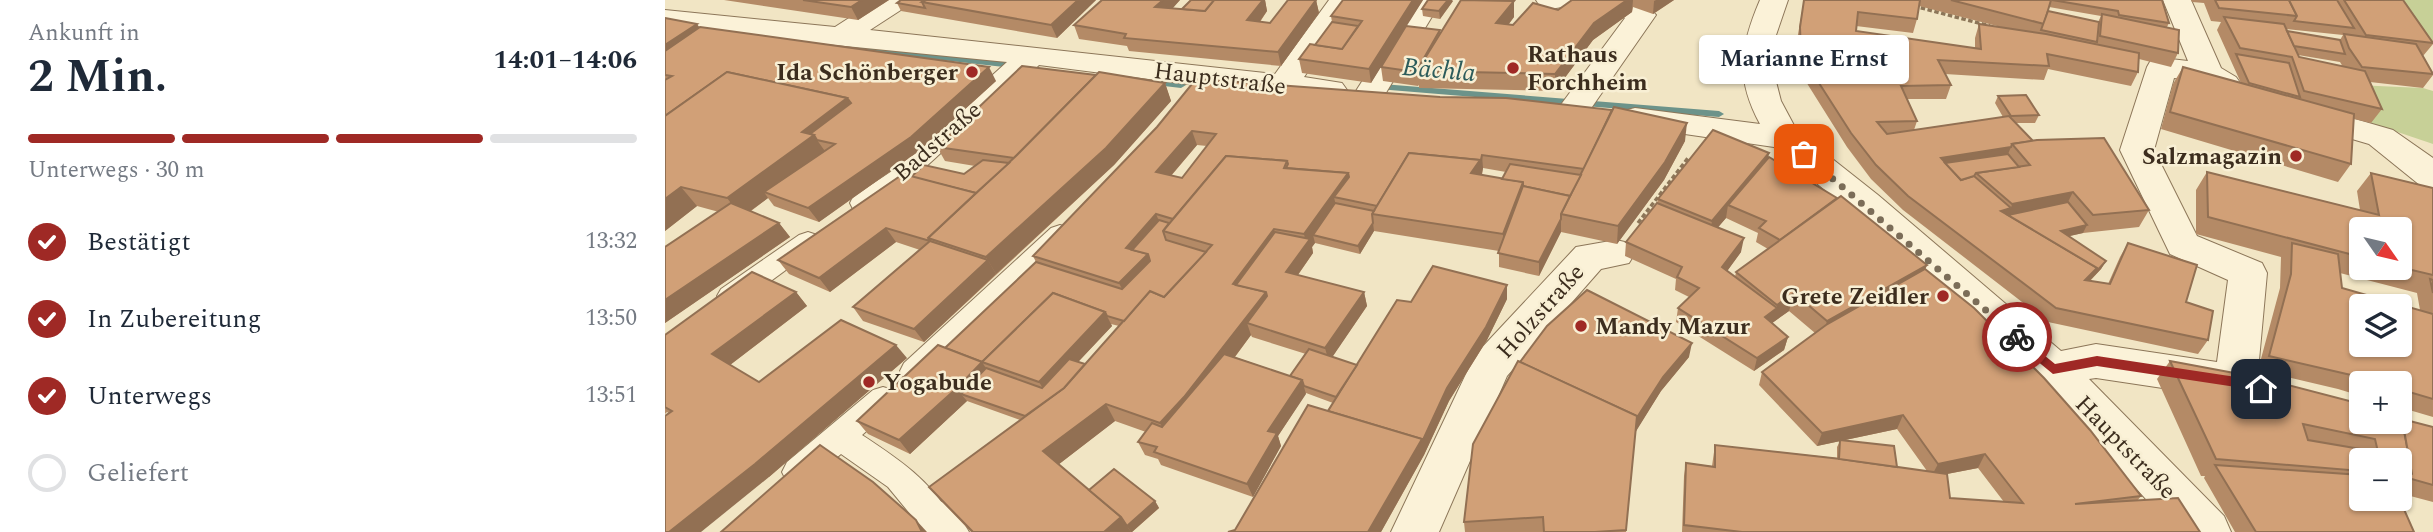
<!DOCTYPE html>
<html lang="de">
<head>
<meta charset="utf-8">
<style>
	body { margin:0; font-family:Spectral,serif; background:#f2f2f3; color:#1f2937; height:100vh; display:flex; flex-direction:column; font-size:26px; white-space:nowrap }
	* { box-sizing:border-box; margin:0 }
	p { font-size:23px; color:#747a83 }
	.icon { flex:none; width:38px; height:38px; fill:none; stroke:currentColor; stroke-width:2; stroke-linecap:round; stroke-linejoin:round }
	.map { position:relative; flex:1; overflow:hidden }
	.details { display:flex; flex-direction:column; background:#fff; width:665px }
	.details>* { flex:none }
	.needle { width:46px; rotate:124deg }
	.buttons { position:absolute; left:1684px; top:217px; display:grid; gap:14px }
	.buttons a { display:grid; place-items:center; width:63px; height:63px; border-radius:7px; background:#fff; box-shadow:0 2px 5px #0004; font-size:35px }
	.pin { position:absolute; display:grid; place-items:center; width:60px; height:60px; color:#fff; margin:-30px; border-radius:14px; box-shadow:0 4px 10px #0006 }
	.courier { position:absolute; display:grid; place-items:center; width:70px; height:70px; margin:-35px; border:5px solid #9f2925; border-radius:50%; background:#fff; color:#222; box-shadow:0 2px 9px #0007 }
	.bubble { position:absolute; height:49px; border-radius:7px; background:#fff; box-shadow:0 2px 5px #0004; font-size:23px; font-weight:700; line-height:49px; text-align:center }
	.head em { font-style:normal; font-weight:700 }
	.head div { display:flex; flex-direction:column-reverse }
	.head { display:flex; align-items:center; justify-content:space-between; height:119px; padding:0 28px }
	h1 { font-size:46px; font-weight:700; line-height:52px }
	.bar { display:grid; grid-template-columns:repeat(4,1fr); gap:10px 7px; align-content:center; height:84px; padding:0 28px }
	.bar i { height:9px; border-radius:5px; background:#e0e1e3 }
	.bar .current { background:#9f2925 }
	.bar p { grid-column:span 4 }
	ol { padding:0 28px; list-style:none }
	li { display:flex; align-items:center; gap:21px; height:77px }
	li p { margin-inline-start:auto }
	li .icon { padding:7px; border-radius:50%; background:#9f2925; color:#fff; stroke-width:4 }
	li:last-child { color:#747a83 }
	li i { width:38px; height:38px; border:4px solid #e0e1e3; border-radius:50% }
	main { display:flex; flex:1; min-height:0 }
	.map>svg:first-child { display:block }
</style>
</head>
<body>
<main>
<section class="details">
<div class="head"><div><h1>2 Min.</h1><p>Ankunft in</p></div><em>14:01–14:06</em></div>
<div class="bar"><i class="current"></i><i class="current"></i><i class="current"></i><i></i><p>Unterwegs · 30 m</p></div>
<ol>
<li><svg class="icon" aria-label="check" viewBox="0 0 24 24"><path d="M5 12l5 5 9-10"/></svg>Bestätigt<p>13:32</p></li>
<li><svg class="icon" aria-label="check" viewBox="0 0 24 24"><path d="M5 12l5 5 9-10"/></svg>In Zubereitung<p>13:50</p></li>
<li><svg class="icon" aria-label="check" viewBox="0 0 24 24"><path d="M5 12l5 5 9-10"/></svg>Unterwegs<p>13:51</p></li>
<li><i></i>Geliefert</li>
</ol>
</section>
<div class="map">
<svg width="1768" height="532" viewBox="0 0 1768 532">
	<rect width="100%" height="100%" fill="#f1e5c4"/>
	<g fill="#c7d097">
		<path d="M1737 0H1768V42Z"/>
		<path d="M1690 85 1758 88 1768 91V144L1706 123Z"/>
	</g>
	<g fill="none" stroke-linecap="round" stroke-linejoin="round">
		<g fill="#6c938a" fill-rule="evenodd">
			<path d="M182 44 339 61 344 64 339 67 179 49V45Z"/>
			<path d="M486 79 516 82 521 85 516 88 482 84 481 82Z"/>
			<path d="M717 84 1054 111 1059 114 1054 117 713 89 712 87Z"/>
		</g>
		<defs>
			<g id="lane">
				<path d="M291 119 299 121 302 126 299 131C278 150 215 216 188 209L185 203 188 197 233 167 283 121Z"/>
				<path d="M395 225 404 228 408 234 404 240 259 379 249 382 239 379 235 371 239 363 386 228Z"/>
				<path d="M143 232 152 235 156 241 152 247 76 303 66 306 56 303 52 296 56 289 134 235Z"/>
				<path d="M218 387 228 390 233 399 228 408 197 435C232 458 270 483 288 522L284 532H260L223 487 176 454C159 468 145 490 122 482L117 472 122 462 208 390Z"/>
			</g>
			<g id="street">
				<path d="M212 0H246L242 6 205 30 610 74 664 0H693L639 77 677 83 682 90 677 97 666 100 617 96 374 65 303 133 291 136 279 133 274 126 279 119 342 62 0 28V10L170 27Z"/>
				<path d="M749 0H777L716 101 705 104 694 101 689 94Z"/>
				<path d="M871 0H907L903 6 885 9 875 6Z"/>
				<path d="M934 0C954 0 978 0 991 15L920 117 908 120 896 117 892 110 960 18 938 6Z"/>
				<path d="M1095 0H1123L1110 38 1108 70 1116 101 1132 131 1213 195 1396 351 1431 344 1552 362 1563 280 1505 254 1455 150 1482 67 1486 60 1497 58 1523 61 1498 0H1526L1556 68 1571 77 1576 84 1571 91C1550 96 1550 86 1533 81 1526 79 1517 79 1509 78L1489 150 1532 236 1597 263 1602 273 1592 382 1586 394 1571 399 1431 378 1424 379 1559 516 1566 532H1511L1373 381 1187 213 1109 147 958 125 954 118 958 111 970 108 1095 124C1070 78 1075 47 1095 0Z"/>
				<path d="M1638 104 1728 130 1768 158V190L1756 186 1704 144 1626 121 1622 114 1626 107Z"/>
				<path d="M951 240 964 243 970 253 964 263 936 269 842 376 774 532H726L810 355 911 247Z"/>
				<path d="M272 500 289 507 304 532H253L248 522 255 507Z"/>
			</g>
		</defs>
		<use href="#lane" stroke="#8c7659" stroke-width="2"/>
		<use href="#street" stroke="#8c7659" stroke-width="2"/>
		<g stroke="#8c7659" stroke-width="3.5" stroke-dasharray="4.5 2.5" stroke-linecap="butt">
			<path d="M1249 6 1325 26"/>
			<path d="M973 223 1023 158"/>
		</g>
		<use href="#lane" fill="#fbf2d8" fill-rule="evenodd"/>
		<use href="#street" fill="#fbf2d8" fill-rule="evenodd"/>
	</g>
	<g fill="#b48a66" fill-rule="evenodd">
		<path d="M59 0H224L193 20Z"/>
		<path d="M236 0H431L392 38 236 11 232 3Z"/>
		<path d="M437 0H515L507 8 517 9 526 0H600L602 11 595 22 605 23 651 0 654 13 616 66 464 51 462 46 414 39 409 25Z"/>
		<path d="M758 0 741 26 775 30V34L849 17 844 24 848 25 893 10 907 0H1009L988 14 968 7 967 12 928 40 890 91 754 88V85L753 86 718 81 716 67 721 58 706 83 637 73 634 59 650 45 667 22 666 16Z"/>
		<path d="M1139 0H1497L1504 23 1502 27 1513 53 1506 67 1474 59 1473 72 1466 86 1383 69 1379 80 1280 74 1286 85 1281 99H1242L1252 121 1249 130 1338 117 1330 103 1333 96 1374 115 1370 123H1351L1368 141 1484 210 1474 227 1418 233 1404 236 1441 261 1436 269 1425 281 1443 284 1455 257 1463 243 1521 302 1543 340 1533 354 1383 322 1238 210 1206 179 1182 147 1133 69 1132 40ZM1254 6 1336 27 1314 24 1310 38V49L1191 31V26L1248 33 1252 19ZM1384 7 1436 16 1433 22 1383 11Z"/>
		<path d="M1526 0H1738L1768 42V44L1758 56 1768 73V75L1758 88 1705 82 1717 109 1706 123 1689 119 1686 164 1673 182 1496 129 1508 84 1518 67 1576 83 1552 30 1556 22 1546 21 1539 3 1527 2ZM1621 29 1678 35 1675 40 1622 31ZM1633 55 1675 62 1678 67 1634 57Z"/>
		<path d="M788 1 775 19 758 16 757 9Z"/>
		<path d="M0 18 35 27 331 81 254 151 154 222 109 206 103 198 86 211 114 223 125 237 0 323V247L54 212 32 206 0 231Z"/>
		<path d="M500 83 506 101 449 165 259 342 198 321 188 307 255 250 231 242 165 292 124 274 113 260 246 177 299 174 310 166 280 161 272 147Z"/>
		<path d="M492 127 1020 141 999 180 952 244 896 232 874 276 834 267V251L709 231 695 254 650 243 647 247 648 253 633 275 699 292 702 306 667 357 692 365 746 302 842 299 822 340 784 401 759 455 716 532H563L570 530 668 403 641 393 613 436 616 446 588 497 496 465 493 459 480 455 473 442 481 432 450 421 394 464 424 490 490 501 494 508 467 532H306L278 503 264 487 355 420 302 401 245 454 203 434 192 421 280 348 371 262 368 256ZM532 145 542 146 517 178 506 176ZM818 168 841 172 837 179 817 175ZM446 324 454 326 420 364 413 362 447 326ZM586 335 587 337 641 354 625 376 570 357Z"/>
		<path d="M1104 157 1260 269 1476 496 1472 501 1535 532H1017L1019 476 1021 463 1047 466 1050 445 1172 458V447L1175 441 1152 446 1094 385 1097 372 1150 333 1124 311 1107 323 1123 337 1119 350 1089 371 1011 322 1013 308 1024 297 1010 290 1011 279 960 256 961 242 992 203 993 199ZM1061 218 1093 233 1091 242 1103 249 1071 272 1070 277 1062 271 1076 252 1053 227ZM1232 429 1262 471 1232 467 1180 440ZM1313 468 1339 502 1285 498 1282 474Z"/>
		<path d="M1542 172 1695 210 1692 191 1706 173 1768 188V417L1734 407V383H1696V396L1673 389 1593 370 1615 288 1616 257 1531 234V190ZM1696 229H1734V268H1696ZM1675 273 1752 293 1755 310 1677 288Z"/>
		<path d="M131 292 142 306 65 365 94 382 242 358 104 477 2 412 0 414V335Z"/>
		<path d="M1024 357 996 391 970 432 961 532H800L799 522 855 362Z"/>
		<path d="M1505 361 1768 427V502L1734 493V460H1696V499L1749 532H1570L1539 478 1540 476H1536L1492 379Z"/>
	</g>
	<g fill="#927053">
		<path d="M197 0H224L193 20 186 7Z"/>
		<path d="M413 0H431L392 38 386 25Z"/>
		<path d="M498 0H515L508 8 490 7Z"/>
		<path d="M598 0H600L602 11 586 34 582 20Z"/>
		<path d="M651 0 654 13 616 66 613 52Z"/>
		<path d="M748 0H758L706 83 704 69Z"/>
		<path d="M783 0H787L788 1 775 19 774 11Z"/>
		<path d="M962 0H968L967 12 928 40 890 91V74L929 23Z"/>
		<path d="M991 0H1009L988 14 989 1Z"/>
		<path d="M849 1V17L832 39 831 23Z"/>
		<path d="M32 24 44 41 0 71V45Z"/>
		<path d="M324 67 331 81 254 151 154 222 143 208Z"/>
		<path d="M500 83 506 101 449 165 331 274 321 257Z"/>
		<path d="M182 98 194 117 152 140 162 154 99 192 103 198 77 217 62 198 137 132Z"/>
		<path d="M1022 123 1020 141 999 180 952 244 953 226Z"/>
		<path d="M527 131 532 145 497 186 491 172Z"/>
		<path d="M1346 147 1340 161 1279 170 1276 158Z"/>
		<path d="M1104 153 1101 171 1063 205 1061 218 1044 238 1047 221Z"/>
		<path d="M817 155 818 168 816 178 806 173Z"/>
		<path d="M683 173 686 191 669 197 672 211 648 235 650 243 647 247 648 253 625 286 621 272 641 244 639 234Z"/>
		<path d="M858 182 859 200 839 252 838 234Z"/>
		<path d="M16 187 32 206 0 231V199Z"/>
		<path d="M1408 192 1399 210 1339 222 1336 211 1346 208 1347 204Z"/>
		<path d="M491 214 497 228 472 257 461 248Z"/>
		<path d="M896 219V232L874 276V262Z"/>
		<path d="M114 223 125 237 0 323V300Z"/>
		<path d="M708 223 709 231 695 254 693 246Z"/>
		<path d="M1422 225 1418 233 1392 239 1396 231Z"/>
		<path d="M221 228 231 242 165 292 154 278Z"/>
		<path d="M609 229 614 246 581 291 568 284Z"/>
		<path d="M1079 238 1076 252 1055 281 1057 267Z"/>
		<path d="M483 254 488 268 461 297 454 283Z"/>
		<path d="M323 260 331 274 259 342 249 329Z"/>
		<path d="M1441 261 1436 269 1412 294 1420 280Z"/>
		<path d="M1262 265 1255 283 1157 338 1162 321Z"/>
		<path d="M842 285V299L822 340 784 401 759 455 716 532H703L782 388Z"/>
		<path d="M131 292 142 306 61 368 47 354Z"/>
		<path d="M601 292 606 310 582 323 586 335 527 414 503 440 495 423Z"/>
		<path d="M699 292 702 306 664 362 660 348Z"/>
		<path d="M1129 293 1124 311 1096 331 1100 317 1112 308V305Z"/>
		<path d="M440 312 447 326 382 395 374 382Z"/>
		<path d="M1123 337 1119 350 1089 371 1092 358Z"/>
		<path d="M1027 343 1024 357 996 391 970 433 971 419 998 377Z"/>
		<path d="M231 345 242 358 104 477 36 532H4Z"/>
		<path d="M317 362 326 376 296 394 302 401 245 454 234 440Z"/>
		<path d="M637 380 641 394 613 436 616 446 588 497 582 484 603 431Z"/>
		<path d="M441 404 450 421 389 468 378 451Z"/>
		<path d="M1238 415 1232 429 1152 446 1157 433Z"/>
		<path d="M1320 454 1313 468 1266 477 1273 464Z"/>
		<path d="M490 501 494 508 467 532H466L462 526Z"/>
		<path d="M456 517 466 532H439Z"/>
		<path d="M251 520 262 532H257Z"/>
	</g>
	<g fill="#d1a077" stroke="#927053" stroke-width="2" fill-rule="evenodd">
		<path d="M138 0H197L186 7Z"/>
		<path d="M236 0H261L257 2 260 8 232 3Z"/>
		<path d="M261 0H413L386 25 257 2Z"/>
		<path d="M437 0H498L490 7 540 11 549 0H598L582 20 605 23 623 0H651L613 52 459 38 461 34 409 25Z"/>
		<path d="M526 0H549L540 11 517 9Z"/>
		<path d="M678 0H748L704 69 634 59 645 44 677 49 697 21 666 16Z"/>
		<path d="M763 0H783L774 11 757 9Z"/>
		<path d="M796 0 849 1 831 23 848 25 868 3 893 10 907 0H962L929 23 890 74 752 71Z"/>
		<path d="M1139 0H1255L1252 19 1193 12 1191 31 1316 49 1314 24 1381 34 1474 53 1473 72 1382 54 1384 66 1273 60 1286 85 1236 86 1252 121 1212 122 1222 134 1344 116 1368 141 1347 144 1346 147 1276 158 1296 180 1309 176 1346 208 1336 211 1432 268 1420 280 1445 284 1463 243 1532 265 1521 302 1548 311 1543 340 1391 308 1243 196 1211 165 1186 133 1136 55 1135 27Z"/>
		<path d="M1286 0H1386L1379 24Z"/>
		<path d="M1387 0H1497L1504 23 1454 15 1453 11Z"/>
		<path d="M1550 0H1624L1632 16 1554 8Z"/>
		<path d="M1624 0H1672L1689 28 1629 21 1632 16Z"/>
		<path d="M1679 0H1738L1768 43 1701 35Z"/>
		<path d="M1383 11 1434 22 1432 42 1376 30Z"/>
		<path d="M1437 14 1514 30 1513 53 1435 36Z"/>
		<path d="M1559 17 1619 24 1634 57 1700 71 1717 109 1639 91 1627 57 1575 48Z"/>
		<path d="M0 18 32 24 0 45Z"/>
		<path d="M667 22 693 26 677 49 650 45Z"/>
		<path d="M741 26 775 30 751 72 716 67Z"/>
		<path d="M35 27 324 67 246 137 143 208 99 192 170 144 152 140 149 135 145 134 186 103 182 98 62 72 0 116V80L7 76 0 75V51Z"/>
		<path d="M1622 31 1675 40 1680 54 1629 46Z"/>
		<path d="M1679 34 1751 44 1768 74 1697 67 1684 48Z"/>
		<path d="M1571 54 1624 63 1635 97 1584 83Z"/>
		<path d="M357 66 431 75 349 158 272 147Z"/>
		<path d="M1518 67 1689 114 1686 164 1505 112Z"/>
		<path d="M62 72 182 98 137 132 149 135 62 198 16 187 0 199V116Z"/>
		<path d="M434 72 500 83 441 148 321 257 263 238 352 155Z"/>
		<path d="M531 79 775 97 841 98 947 110 919 169 817 155 815 164V160L744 153 712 206 669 197 684 177 683 173 621 168 623 164 622 161 561 156 508 219 491 214 461 248 483 254 454 283 368 256 492 127ZM527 131 551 134 517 178 491 172Z"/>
		<path d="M1361 95 1374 115 1346 116 1333 96Z"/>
		<path d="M949 107 1022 123 1000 162 953 226 896 214Z"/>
		<path d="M1048 130 1104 153 1047 221 993 199Z"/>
		<path d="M1439 138 1484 210 1428 215 1408 192 1347 204 1311 173 1365 165 1347 144 1372 140Z"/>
		<path d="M744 153 815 160 806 173 858 182 838 234 707 214Z"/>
		<path d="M1343 154 1354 167 1311 173 1309 176 1296 180 1280 163Z"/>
		<path d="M561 156 622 161 619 168 683 173 639 234 609 229 568 284 601 292 519 397 495 423 441 404 378 451 456 517 439 532H308L264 487 399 388 485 291 499 297 527 267 547 245 498 231Z"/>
		<path d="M1104 157 1172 198 1115 240 1094 228 1101 221 1063 205Z"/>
		<path d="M318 160 344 163 311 193 246 177 259 165 299 174Z"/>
		<path d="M845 164 916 175 905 196 858 186V182L837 179Z"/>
		<path d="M1542 172 1714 215 1706 173 1768 188V275L1734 267V229H1696V257L1543 217Z"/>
		<path d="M238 174 311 193 263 238 265 241 221 228 154 278 113 260Z"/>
		<path d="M858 186 905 196 896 214V219L874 262 833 253Z"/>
		<path d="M1176 196 1262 265 1162 321 1129 293 1112 305 1071 272Z"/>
		<path d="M1403 202 1422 225 1396 231 1441 261 1429 274 1432 268 1343 215Z"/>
		<path d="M66 203 114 223 0 300V247Z"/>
		<path d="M670 203 709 211 707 214 708 223 693 246 648 235Z"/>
		<path d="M992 203 1079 238 1057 267 1112 308 1100 317 1123 337 1092 358 1013 308 1034 288 1012 277 1017 267 961 242Z"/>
		<path d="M494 220 504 223 498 231 501 240 541 252 499 297 485 291 459 321 442 316 440 312 388 293 317 362 280 348 371 262 457 289 485 261 483 254 467 250Z"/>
		<path d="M610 232 645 239 621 272 699 292 660 348 582 323 602 296 601 292 571 285Z"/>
		<path d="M265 241 323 260 249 329 188 307Z"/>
		<path d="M1627 243 1673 254 1677 288 1768 314V399L1734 389V383H1713L1686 375 1604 356 1626 274ZM1696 306H1734V345H1696Z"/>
		<path d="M768 266 842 285 821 327 782 388 757 442V439L663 411 732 300 746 302Z"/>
		<path d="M1260 269 1309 308 1379 378 1425 430 1476 496 1410 504 1513 498 1535 532H1077L1019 525 1021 463 1050 467V445L1176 459 1282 474 1285 498 1358 503 1320 454 1273 464 1238 415 1157 433 1097 372 1161 325Z"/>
		<path d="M87 272 131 292 47 354 94 382 176 320 231 345 90 464 4 532H0V416L7 411 0 407V335Z"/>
		<path d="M1765 279 1768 280V293Z"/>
		<path d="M922 290 1027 343 998 377 971 419 972 416 855 362 882 326Z"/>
		<path d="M388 293 440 312 374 382 317 362Z"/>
		<path d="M273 345 317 362 292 388 234 440 192 421Z"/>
		<path d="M644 349 692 365 671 397 639 386 637 380 625 376Z"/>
		<path d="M559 354 637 380 603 431 612 433 582 484 489 452 492 447 473 442 487 423 497 427Z"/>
		<path d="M404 359 420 364 399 388 360 416 296 394 321 368 377 388Z"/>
		<path d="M853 361 972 416 961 530 930 532H879L878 517 799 522 808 444Z"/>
		<path d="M1505 361 1596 378 1696 404V422H1734V413L1736 414 1747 474 1734 473V460H1696V471L1551 459ZM1638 424 1710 439 1713 452 1643 440Z"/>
		<path d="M643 405 757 439 703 532H563L570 530Z"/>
		<path d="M1737 419 1768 427V485L1743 478 1747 474Z"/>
		<path d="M1175 440 1229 446 1232 467 1174 459Z"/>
		<path d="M155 445 208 482 251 520 257 532H56Z"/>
		<path d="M1550 465 1696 475V499H1734V498L1749 532H1591Z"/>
		<path d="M449 469 490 501 462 526 456 517 424 490Z"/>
	</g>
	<path fill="#9f2925" d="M1352 333 1390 364 1432 356 1571 377 1600 386 1602 389 1596 394 1571 387 1432 366 1388 374 1348 341 1346 337Z"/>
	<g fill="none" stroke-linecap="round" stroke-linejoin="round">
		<path stroke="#7b6d58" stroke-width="7" stroke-dasharray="0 12.6" d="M1139 154 1352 337"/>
	</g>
	<g fill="#9f2925" stroke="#f8efd4" stroke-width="2.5">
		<circle cx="848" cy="68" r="7"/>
		<circle cx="307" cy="72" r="7"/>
		<circle cx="1631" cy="156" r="7"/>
		<circle cx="1278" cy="296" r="7"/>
		<circle cx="916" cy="326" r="7"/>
		<circle cx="204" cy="382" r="7"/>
	</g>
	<g text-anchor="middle" stroke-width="5" stroke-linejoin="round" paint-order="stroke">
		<g font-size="24" font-weight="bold" fill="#3c2d1e" stroke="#f8efd4" text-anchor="start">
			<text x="862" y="62">Rathaus<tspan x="862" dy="28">Forchheim</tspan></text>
			<text x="293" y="80" text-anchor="end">Ida Schönberger</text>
			<text x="1617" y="164" text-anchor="end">Salzmagazin</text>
			<text x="1264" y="304" text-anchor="end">Grete Zeidler</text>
			<text x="930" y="334">Mandy Mazur</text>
			<text x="218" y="390">Yogabude</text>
		</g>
		<g font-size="24" fill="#3c2d1e" stroke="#f8efd4">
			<text transform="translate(555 78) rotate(7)" y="8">Hauptstraße</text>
			<text transform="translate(272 141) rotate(-41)" y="8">Badstraße</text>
			<text transform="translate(875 311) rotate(-48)" y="8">Holzstraße</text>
			<text transform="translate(1461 447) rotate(46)" y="8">Hauptstraße</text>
		</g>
		<g font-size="26" font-style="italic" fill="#2c5c5b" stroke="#f8efd4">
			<text transform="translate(774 69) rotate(5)" y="9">Bächla</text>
		</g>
	</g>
</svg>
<div class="buttons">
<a><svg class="needle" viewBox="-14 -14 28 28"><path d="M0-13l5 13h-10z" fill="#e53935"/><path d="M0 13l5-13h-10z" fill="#747a83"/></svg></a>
<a><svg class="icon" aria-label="layers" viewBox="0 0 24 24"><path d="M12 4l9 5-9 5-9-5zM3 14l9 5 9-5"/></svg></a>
<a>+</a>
<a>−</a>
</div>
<div class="pin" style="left:1139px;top:154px;background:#ea580c"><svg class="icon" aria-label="bag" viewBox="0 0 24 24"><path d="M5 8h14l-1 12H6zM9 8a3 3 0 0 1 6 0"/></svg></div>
<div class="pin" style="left:1596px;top:389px;background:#1f2937"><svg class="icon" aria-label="home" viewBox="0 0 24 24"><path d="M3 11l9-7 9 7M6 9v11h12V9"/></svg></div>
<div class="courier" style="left:1352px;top:337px"><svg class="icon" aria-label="bike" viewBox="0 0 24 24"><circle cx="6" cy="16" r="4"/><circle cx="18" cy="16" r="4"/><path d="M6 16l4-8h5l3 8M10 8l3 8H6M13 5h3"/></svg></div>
<div class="bubble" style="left:1034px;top:35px;width:210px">Marianne Ernst</div>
</div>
</main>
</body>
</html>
